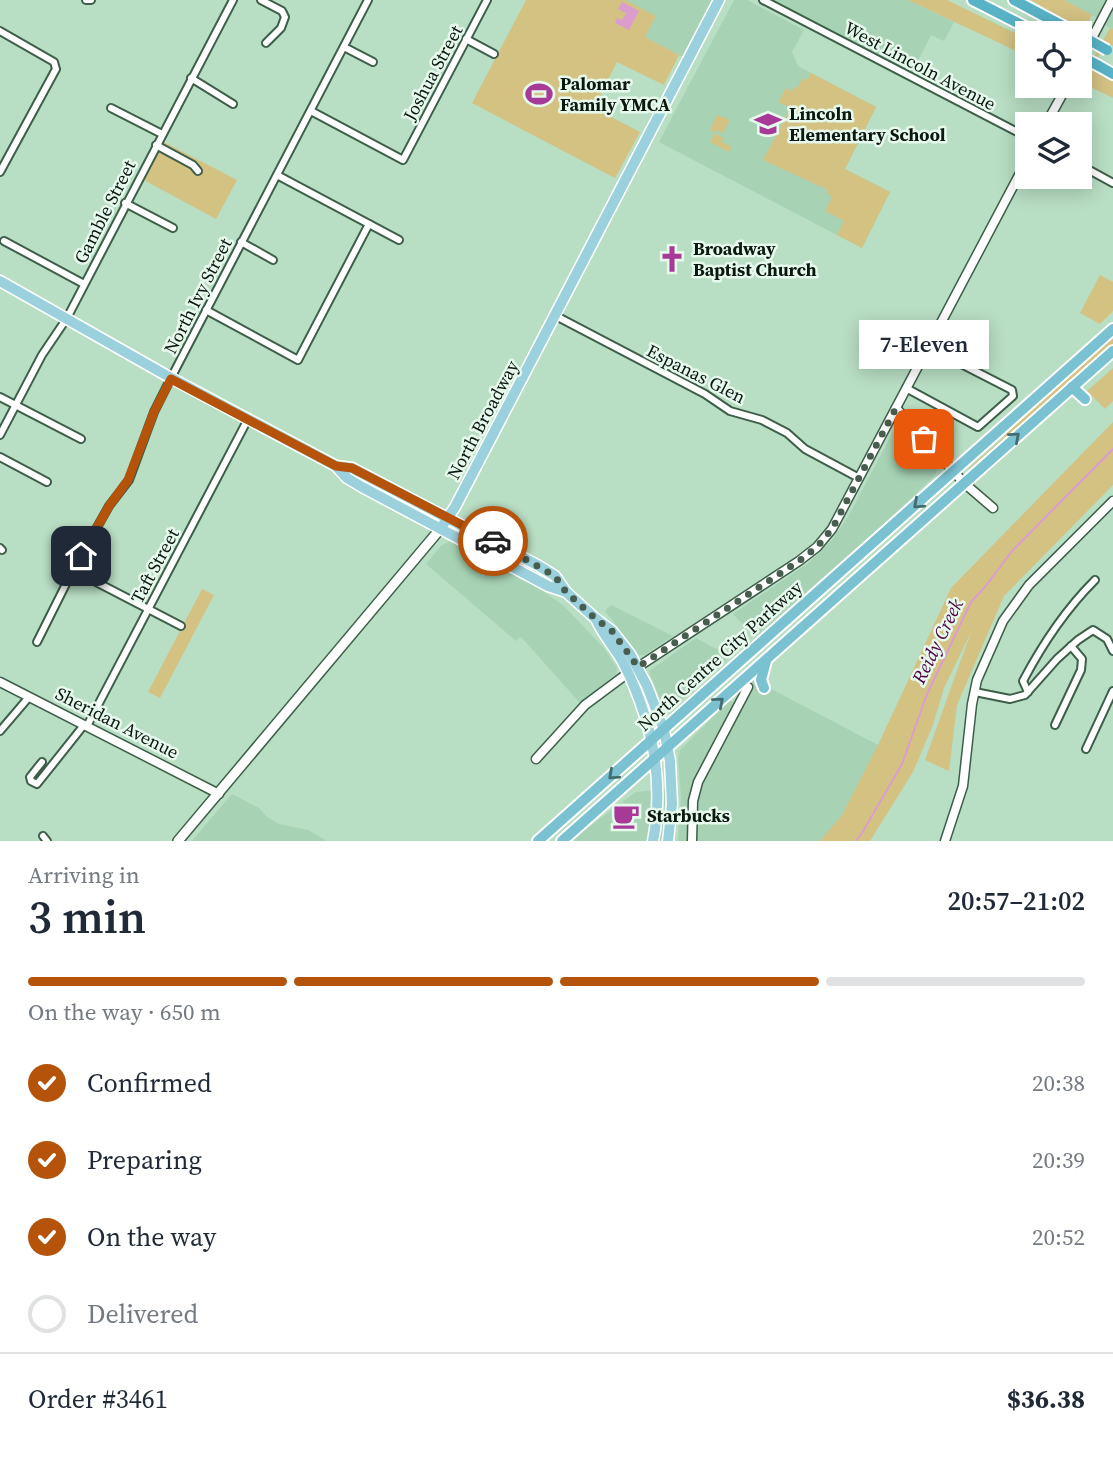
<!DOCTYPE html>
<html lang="en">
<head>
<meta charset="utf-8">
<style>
	body { margin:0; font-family:"Source Serif 4",serif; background:#f2f2f3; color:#1f2937; height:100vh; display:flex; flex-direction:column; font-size:26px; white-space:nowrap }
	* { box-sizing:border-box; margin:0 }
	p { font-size:23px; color:#747a83 }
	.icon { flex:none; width:38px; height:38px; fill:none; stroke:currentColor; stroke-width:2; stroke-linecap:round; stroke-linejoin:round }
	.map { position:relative; height:841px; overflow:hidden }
	.sheet { display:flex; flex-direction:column; background:#fff; flex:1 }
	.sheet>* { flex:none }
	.fabs { position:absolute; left:1015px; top:21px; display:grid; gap:14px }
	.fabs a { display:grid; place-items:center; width:77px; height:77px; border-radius:0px; background:#fff; box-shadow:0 4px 18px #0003; font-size:35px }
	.pin { position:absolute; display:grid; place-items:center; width:60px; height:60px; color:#fff; margin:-30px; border-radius:14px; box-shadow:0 4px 10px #0006 }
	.courier { position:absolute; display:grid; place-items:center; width:70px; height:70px; margin:-35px; border:5px solid #b45309; border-radius:50%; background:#fff; color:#222; box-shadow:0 2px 9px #0007 }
	.bubble { position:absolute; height:49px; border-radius:0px; background:#fff; box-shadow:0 4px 18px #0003; font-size:23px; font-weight:600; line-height:49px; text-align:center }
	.headline em { font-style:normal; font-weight:600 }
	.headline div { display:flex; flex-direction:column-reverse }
	.headline { display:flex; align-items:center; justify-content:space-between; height:119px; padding:0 28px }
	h1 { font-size:46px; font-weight:600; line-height:52px }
	.bar { display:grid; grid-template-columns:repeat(4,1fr); gap:10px 7px; align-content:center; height:84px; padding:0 28px }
	.bar i { height:9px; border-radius:5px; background:#e0e1e3 }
	.bar .current { background:#b45309 }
	.bar p { grid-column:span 4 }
	.line { display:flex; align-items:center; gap:18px; padding:0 28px; border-top:2px solid #e0e1e3 }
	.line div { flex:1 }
	ol { padding:0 28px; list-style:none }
	li { display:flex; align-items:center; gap:21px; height:77px }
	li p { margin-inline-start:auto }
	li .icon { padding:7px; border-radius:50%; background:#b45309; color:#fff; stroke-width:4 }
	li:last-child { color:#747a83 }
	li i { width:38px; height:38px; border:4px solid #e0e1e3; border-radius:50% }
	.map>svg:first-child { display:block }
</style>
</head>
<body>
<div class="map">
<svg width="1113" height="841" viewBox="0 0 1113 841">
	<rect width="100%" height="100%" fill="#b8dec3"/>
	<g fill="#a7d2b4">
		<path d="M625 0H719L688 60 645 37Z"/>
		<path d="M734 0H747L804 30 792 52 798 66 876 107 845 169 890 192 862 248 659 142Z"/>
		<path d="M763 0H908L954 22 944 41 931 35 910 76Z"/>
		<path d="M1064 0H1113V29L1100 23 1101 20Z"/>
		<path d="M903 427 935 463 937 471 934 476 892 517 755 637 733 614 807 564 832 540 848 517 894 430Z"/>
		<path d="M449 541H452L529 581 564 606 604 648 617 668 616 674 580 703 522 638 520 637 516 641 426 564 441 546Z"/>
		<path d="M611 605 673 636 644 655H639L605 611Z"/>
		<path d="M696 638 710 646 732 655 671 707 666 708 662 704 649 671Z"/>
		<path d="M754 680 878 745 863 781 842 815 821 841H699L692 837 693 801 748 687Z"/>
		<path d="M730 700 734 703 693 785 689 841H678L681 796 678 759 680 750Z"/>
		<path d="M666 789 662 841H570L636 792Z"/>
		<path d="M232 794 259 808 267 817 279 824 308 830 327 841H192Z"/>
	</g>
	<g fill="#d4c283">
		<path d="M526 0H625L656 16 645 37 679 55 664 85 617 62 594 108 640 132 615 178 472 103Z"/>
		<path d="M908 0H947L1027 39V56Z"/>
		<path d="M1031 0H1064L1092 15 1080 39V29Z"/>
		<path d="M1110 28 1113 29V46L1106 42 1091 70 1113 82V98L1080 82Z"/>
		<path d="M811 73 876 107 845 169 890 192 862 248 837 235 844 221 825 211 832 197 827 194 828 190 763 160 788 113 789 107 778 102 786 88 793 91 795 87 797 88 803 78 807 80Z"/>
		<path d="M717 115 730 120 723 133 717 130 715 133 723 138 722 142 732 147 729 152 710 142 715 133 710 130Z"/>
		<path d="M162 141 237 180 216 219 142 179Z"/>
		<path d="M1100 275 1113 282V311L1100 324 1080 313Z"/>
		<path d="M1113 336V345L970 470 969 468 1001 440 1020 419Z"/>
		<path d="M1113 368V401L1105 409 1087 391Z"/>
		<path d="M1113 422V485L1004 596 957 705 949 771 925 760 971 632 944 688 933 725 913 772 870 841H820L842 815 878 745 951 588Z"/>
		<path d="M202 589 214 595 160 698 148 692Z"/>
	</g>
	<path fill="#db9dce" d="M622 2 639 11 629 30 615 23 617 18 622 20 626 13 618 9Z"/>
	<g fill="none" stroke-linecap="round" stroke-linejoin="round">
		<path stroke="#db9dce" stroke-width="2" d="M856 841 862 833 902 764 927 694 971 602 985 587 1012 551 1113 449"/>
		<defs>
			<g id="minor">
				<path d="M86 0H91"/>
				<path d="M261 0 282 11 285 17 281 28 266 43"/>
				<path d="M763 0 1027 137"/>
				<path d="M0 31 54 62 56 69 0 172"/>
				<path d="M466 39 494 54"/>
				<path d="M344 47 373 62"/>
				<path d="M191 78 233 104"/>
				<path d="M111 108 162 134"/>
				<path d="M311 111 403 160 487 0"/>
				<path d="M156 145 193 165 198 171"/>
				<path d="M1080 165 1113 183"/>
				<path d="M277 175 399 240"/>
				<path d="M125 203 173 228"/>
				<path d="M4 241 84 284"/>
				<path d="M241 242 273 260"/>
				<path d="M206 310 298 360 369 224"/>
				<path d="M556 316 705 394 730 411 762 420 787 433 805 449 859 478"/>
				<path d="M906 388 978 427 1013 396 1012 390 928 347"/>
				<path d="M0 397 81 439"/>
				<path d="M0 435 42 355 67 318 233 0"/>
				<path d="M0 457 47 482"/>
				<path d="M0 548 2 550"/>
				<path d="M73 570 181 626"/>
				<path d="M37 642 73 570 109 506 129 480 154 412 171 378 368 0"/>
				<path d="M975 692 1010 699 1025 695 1057 659 1078 640 1093 630 1107 639 1113 651"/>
				<path d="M1028 692 1023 681C1043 643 1065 610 1095 580"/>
				<path d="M1055 725 1081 670 1082 659 1071 646"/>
				<path d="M87 726 248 419"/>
				<path d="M0 731 29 697"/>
				<path d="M1086 749 1113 691"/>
				<path d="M42 762 30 777 31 781 37 784 84 725"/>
				<path d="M43 836 47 841"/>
			</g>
			<g id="tertiary">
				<path d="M1080 61 1112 0"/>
				<path d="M1046 124 1067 86"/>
				<path d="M896 408 964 483 993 508"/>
				<path d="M638 667 799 561 817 547 832 529 1027 160"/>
				<path d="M0 682 219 794"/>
				<path d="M536 759 585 705 628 673"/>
				<path d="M692 841 693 801 698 782 748 687"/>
				<path d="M945 841 963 786 972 704 977 680 1003 621 1029 585 1113 501"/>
			</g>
			<path id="secondary" d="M178 841 441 528"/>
			<g id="primary">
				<path d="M0 281 171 378 336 466 347 478 362 487 548 586 566 592"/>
				<path d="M336 466 352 468 539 566 555 576 566 592 596 619 612 631 630 654 647 686 664 730 670 761 672 804 668 841"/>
				<path d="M441 528 455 507 719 0"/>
				<path d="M597 621C604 636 615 648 623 662 651 718 665 779 653 841"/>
			</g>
			<g id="trunk">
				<path d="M1072 387 1085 399"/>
				<path d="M764 688 761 680 766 661"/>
				<path d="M538 841 1113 329"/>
				<path d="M562 841 1113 351"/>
			</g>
			<g id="motorway">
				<path d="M973 0 1037 33"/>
				<path d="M1014 0 1076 33"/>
				<path d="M1099 66 1113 74"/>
			</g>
		</defs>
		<use href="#minor" stroke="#3d5e48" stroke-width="10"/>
		<use href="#tertiary" stroke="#3d5e48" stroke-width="11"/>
		<use href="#secondary" stroke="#3d5e48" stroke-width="12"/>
		<use href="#primary" stroke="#fff" stroke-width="13"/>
		<use href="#trunk" stroke="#fff" stroke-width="14"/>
		<use href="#motorway" stroke="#fff" stroke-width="14"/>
		<use href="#minor" stroke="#fff" stroke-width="6"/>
		<use href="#tertiary" stroke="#fff" stroke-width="8"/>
		<use href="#secondary" stroke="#fff" stroke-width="9"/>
		<use href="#primary" stroke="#9bd1dd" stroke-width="10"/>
		<use href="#trunk" stroke="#7ac2d2" stroke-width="10"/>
		<use href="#motorway" stroke="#58b3c7" stroke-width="10"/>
		<defs>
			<g id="motorway-bridge">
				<path d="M1080 35 1107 50"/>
				<path d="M1080 56 1099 66"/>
			</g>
		</defs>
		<use href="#motorway-bridge" stroke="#fff" stroke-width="14" stroke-linecap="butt"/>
		<use href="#motorway-bridge" stroke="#58b3c7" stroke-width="10"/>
	</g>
	<defs><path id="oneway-chevron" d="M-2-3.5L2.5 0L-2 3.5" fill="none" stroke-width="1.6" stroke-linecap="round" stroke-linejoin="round" transform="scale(1.75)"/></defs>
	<g stroke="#426d70">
		<use href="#oneway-chevron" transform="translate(1015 437) rotate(-41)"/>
		<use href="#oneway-chevron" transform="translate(918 504) rotate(138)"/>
		<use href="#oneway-chevron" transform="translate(719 702) rotate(-41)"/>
		<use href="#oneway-chevron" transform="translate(613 775) rotate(138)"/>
	</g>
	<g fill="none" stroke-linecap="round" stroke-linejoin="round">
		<path stroke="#475d4e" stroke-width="7" stroke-dasharray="0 12.6" d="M493 541 555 576 566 592 596 619 612 631 638 667 799 561 817 547 832 529 896 408 924 439"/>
		<path stroke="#b45309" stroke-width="9" d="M81 556 109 506 128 480 154 412 171 379 336 466 352 468 493 541"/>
	</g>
	<defs>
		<symbol id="stadium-bare" viewBox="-9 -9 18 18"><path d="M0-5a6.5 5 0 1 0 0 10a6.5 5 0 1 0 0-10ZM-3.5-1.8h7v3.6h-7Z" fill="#a73997" stroke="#e7f9ec" stroke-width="2.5" paint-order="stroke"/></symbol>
		<symbol id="school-bare" viewBox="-9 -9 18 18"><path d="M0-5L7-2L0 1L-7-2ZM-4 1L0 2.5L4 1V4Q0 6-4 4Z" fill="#a73997" stroke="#e7f9ec" stroke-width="2.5" paint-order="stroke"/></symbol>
		<symbol id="church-bare" viewBox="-9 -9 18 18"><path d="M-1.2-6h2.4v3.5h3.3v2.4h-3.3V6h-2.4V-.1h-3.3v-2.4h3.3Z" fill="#a73997" stroke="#e7f9ec" stroke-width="2.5" paint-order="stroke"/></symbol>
		<symbol id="cafe-bare" viewBox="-9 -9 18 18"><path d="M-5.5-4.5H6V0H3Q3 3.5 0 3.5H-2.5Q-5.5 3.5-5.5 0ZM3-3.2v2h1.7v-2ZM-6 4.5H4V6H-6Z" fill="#a73997" stroke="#e7f9ec" stroke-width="2.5" paint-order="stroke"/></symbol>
	</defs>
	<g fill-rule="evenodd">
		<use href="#stadium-bare" x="520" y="75" width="38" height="38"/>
		<use href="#school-bare" x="749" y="105" width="38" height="38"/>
		<use href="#church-bare" x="653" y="240" width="38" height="38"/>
		<use href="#cafe-bare" x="607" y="797" width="38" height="38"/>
	</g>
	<g text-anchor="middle" stroke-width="5" stroke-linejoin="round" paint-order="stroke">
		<g font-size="18" fill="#0a180f" stroke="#e7f9ec">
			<text transform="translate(920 66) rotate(28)" y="6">West Lincoln Avenue</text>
			<text transform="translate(433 73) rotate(-62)" y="6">Joshua Street</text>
			<text transform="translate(105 212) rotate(-63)" y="6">Gamble Street</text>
			<text transform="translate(198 296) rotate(-63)" y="6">North Ivy Street</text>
			<text transform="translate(696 374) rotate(27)" y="6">Espanas Glen</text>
			<text transform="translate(483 420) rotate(-62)" y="6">North Broadway</text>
			<text transform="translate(155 566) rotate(-62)" y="6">Taft Street</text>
			<text transform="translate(720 656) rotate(-42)" y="6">North Centre City Parkway</text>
			<text transform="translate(117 723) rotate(27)" y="6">Sheridan Avenue</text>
		</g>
		<g font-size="18" font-weight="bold" fill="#0a180f" stroke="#e7f9ec" text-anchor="start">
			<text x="560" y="90">Palomar<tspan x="560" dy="21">Family YMCA</tspan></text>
			<text x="789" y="120">Lincoln<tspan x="789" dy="21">Elementary School</tspan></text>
			<text x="693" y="255">Broadway<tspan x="693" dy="21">Baptist Church</tspan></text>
			<text x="647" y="822">Starbucks</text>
		</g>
		<g font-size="19" font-style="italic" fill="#500447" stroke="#e7f9ec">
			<text transform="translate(937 641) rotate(-64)" y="7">Reidy Creek</text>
		</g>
	</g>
</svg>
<div class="fabs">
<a><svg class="icon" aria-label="locate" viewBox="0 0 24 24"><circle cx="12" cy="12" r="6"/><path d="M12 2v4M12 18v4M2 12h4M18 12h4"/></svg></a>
<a><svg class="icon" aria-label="layers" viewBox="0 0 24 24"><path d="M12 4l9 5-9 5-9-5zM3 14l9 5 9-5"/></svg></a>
</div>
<div class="pin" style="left:924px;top:439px;background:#ea580c"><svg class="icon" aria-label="bag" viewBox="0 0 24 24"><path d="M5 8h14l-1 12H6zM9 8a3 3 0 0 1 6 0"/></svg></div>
<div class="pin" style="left:81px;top:556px;background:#1f2937"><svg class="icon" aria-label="home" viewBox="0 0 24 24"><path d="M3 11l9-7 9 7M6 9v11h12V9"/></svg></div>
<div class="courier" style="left:493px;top:541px"><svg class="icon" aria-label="car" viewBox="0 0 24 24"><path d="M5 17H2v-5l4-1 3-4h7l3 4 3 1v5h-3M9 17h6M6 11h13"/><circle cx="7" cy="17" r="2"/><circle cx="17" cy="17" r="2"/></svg></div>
<div class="bubble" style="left:859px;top:320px;width:130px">7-Eleven</div>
</div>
<section class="sheet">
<div class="headline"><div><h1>3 min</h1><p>Arriving in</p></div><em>20:57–21:02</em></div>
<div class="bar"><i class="current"></i><i class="current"></i><i class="current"></i><i></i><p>On the way · 650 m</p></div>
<ol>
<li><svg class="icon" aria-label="check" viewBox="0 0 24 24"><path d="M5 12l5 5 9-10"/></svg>Confirmed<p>20:38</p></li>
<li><svg class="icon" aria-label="check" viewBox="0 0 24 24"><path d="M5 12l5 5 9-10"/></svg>Preparing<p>20:39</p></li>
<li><svg class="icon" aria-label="check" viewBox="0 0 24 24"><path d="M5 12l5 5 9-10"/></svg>On the way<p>20:52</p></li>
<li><i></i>Delivered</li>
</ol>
<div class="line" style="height:91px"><div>Order #3461</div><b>$36.38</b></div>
</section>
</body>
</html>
